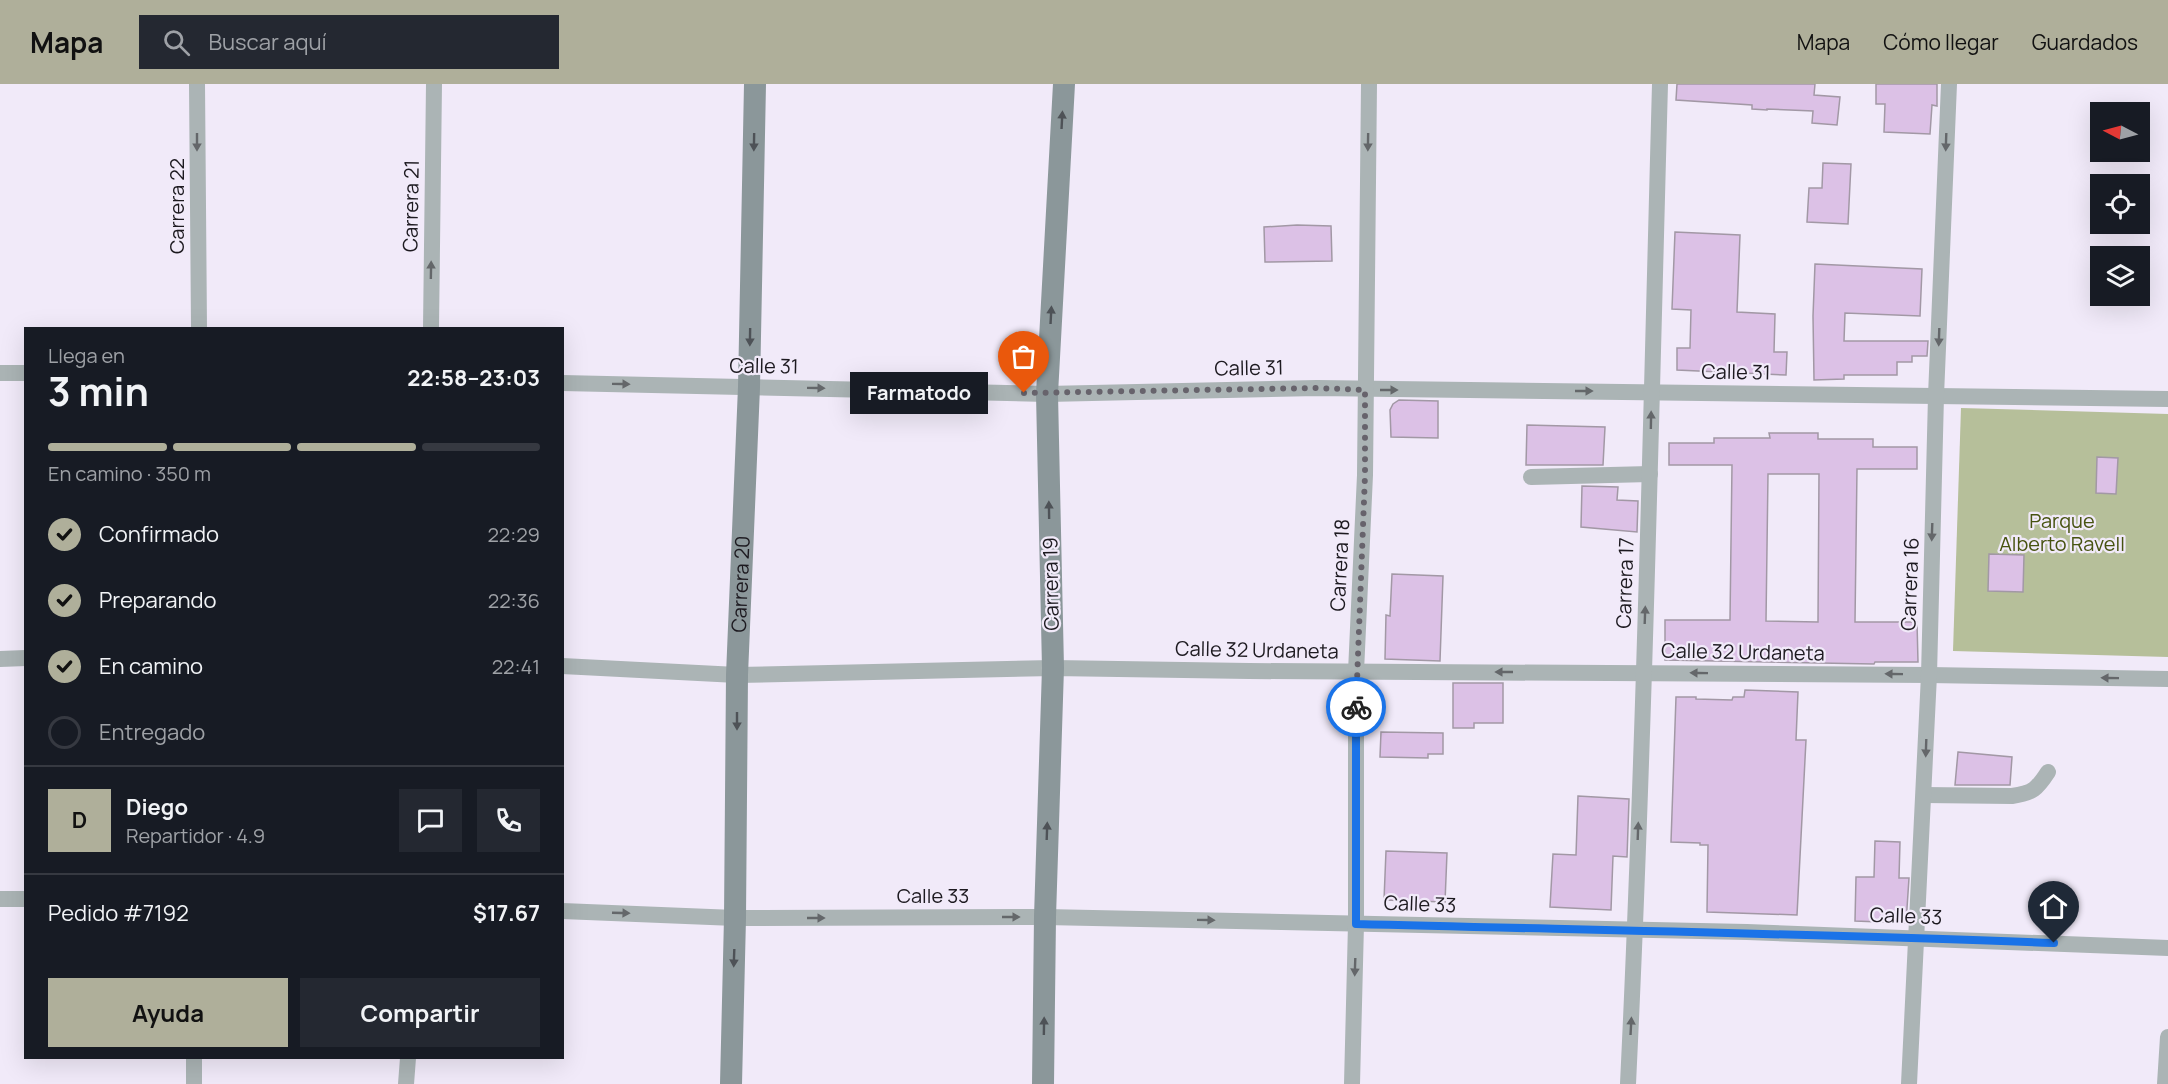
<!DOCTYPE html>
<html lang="es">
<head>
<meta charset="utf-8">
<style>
	body { margin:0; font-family:Manrope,sans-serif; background:#242831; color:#f1f3f6; height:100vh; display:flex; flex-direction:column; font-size:22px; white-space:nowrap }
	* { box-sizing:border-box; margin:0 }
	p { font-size:20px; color:#9ea1a6 }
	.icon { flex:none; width:33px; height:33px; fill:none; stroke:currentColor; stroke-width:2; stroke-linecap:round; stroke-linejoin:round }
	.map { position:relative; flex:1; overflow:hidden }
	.sheet { position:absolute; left:24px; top:243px; width:540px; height:732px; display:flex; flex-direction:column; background:#171b24; border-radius:0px; box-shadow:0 6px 24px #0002 }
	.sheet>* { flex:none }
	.needle { width:39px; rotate:276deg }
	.controls { position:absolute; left:2090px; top:18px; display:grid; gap:12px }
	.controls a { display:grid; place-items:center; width:60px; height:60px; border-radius:0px; background:#171b24; box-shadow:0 6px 24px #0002; font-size:30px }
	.pin { position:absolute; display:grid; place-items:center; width:51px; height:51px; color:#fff; margin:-62px -26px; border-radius:50% 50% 50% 0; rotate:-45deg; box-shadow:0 0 6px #0007 }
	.pin .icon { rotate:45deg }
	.courier { position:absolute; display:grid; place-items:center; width:60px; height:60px; margin:-30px; border:4px solid #1a73e8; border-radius:50%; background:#fff; color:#222; box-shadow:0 2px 8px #0007 }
	.bubble { position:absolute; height:42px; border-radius:0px; background:#171b24; box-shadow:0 6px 24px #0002; font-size:20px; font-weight:700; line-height:42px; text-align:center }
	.summary em { font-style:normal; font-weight:700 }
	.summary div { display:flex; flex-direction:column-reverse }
	.summary { display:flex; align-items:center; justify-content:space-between; height:102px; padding:0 24px }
	h1 { font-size:39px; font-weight:700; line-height:45px }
	.bar { display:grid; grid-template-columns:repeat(4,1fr); gap:9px 6px; align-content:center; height:72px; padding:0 24px }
	.bar i { height:8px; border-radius:4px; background:#363941 }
	.bar .on { background:#afaf9a }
	.bar p { grid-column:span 4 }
	.line { display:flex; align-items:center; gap:15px; padding:0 24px; border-top:2px solid #363941 }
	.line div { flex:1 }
	.round { display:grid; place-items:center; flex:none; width:63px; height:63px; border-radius:0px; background:#242831 }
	ol { padding:0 24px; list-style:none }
	li { display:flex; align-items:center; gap:18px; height:66px }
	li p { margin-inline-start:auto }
	li .icon { padding:6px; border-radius:50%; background:#afaf9a; color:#111; stroke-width:4 }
	li:last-child { color:#9ea1a6 }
	li i { width:33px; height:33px; border:3px solid #363941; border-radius:50% }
	.primary-button { display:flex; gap:12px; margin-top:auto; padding:12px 24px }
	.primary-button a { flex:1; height:69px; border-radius:0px; background:#afaf9a; color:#111; font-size:24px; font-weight:700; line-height:69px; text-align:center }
	.primary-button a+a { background:#242831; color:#f1f3f6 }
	header { display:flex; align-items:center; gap:36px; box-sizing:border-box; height:84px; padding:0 30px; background:#afaf9a; color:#111 }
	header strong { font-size:28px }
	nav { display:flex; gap:33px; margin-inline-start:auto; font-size:21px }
	.search { width:420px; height:54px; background:#242831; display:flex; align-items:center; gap:15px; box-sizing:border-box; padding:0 21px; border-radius:0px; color:#9ea1a6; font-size:22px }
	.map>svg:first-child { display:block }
</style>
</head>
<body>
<header>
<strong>Mapa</strong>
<div class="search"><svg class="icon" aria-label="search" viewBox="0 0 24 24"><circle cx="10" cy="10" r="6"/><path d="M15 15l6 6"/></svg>Buscar aquí</div>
<nav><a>Mapa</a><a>Cómo llegar</a><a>Guardados</a></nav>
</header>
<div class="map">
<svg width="2168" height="1000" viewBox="0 0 2168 1000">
	<rect width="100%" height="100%" fill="#f1eaf9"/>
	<path fill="#b6bf9a" d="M1961 324 2168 330V573L1953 567Z"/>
	<g fill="#dcc1e6" stroke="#a298a5" stroke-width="1.5" fill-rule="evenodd">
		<path d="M1677 0H1815L1814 11 1840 13 1837 41 1812 39 1813 27 1767 25V26L1752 25V21L1676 16Z"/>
		<path d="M1876 0H1937V22L1932 21 1930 50 1884 48 1885 20H1876Z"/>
		<path d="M1823 79 1851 80 1848 140 1807 138 1809 104H1822Z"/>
		<path d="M1297 141 1331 142 1332 177 1265 178 1264 143Z"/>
		<path d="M1675 148 1740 151 1737 228 1775 230 1774 268H1787L1786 291 1677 286V264H1690L1691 226 1672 225Z"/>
		<path d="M1815 180 1922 185 1920 232 1845 229 1844 257H1928L1927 272H1912V278H1897V291H1844V295L1814 296 1813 232Z"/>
		<path d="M1399 316 1438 317V354L1391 353 1390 326 1393 320Z"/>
		<path d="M1527 341 1605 343 1603 381H1526Z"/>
		<path d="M1769 349H1818V355H1873V363H1917V385H1857L1855 538H1917L1918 578H1875L1874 580 1665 576V536H1730L1732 381H1669V359H1714V354H1770ZM1768 390H1819L1818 538 1766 537Z"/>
		<path d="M2097 373 2118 374 2116 410 2096 409Z"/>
		<path d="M1582 402 1618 403 1617 416 1638 417 1637 448 1581 443Z"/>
		<path d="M1989 470 2024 471 2023 508 1988 507Z"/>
		<path d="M1392 490 1443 492 1440 577 1385 575 1386 531 1390 532Z"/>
		<path d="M1453 599H1503V639H1474V644H1453Z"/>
		<path d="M1745 606 1798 608 1796 656H1806L1797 831 1707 828 1708 761H1700V759L1671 758 1676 613H1696V615L1732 616 1733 613H1744Z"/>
		<path d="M1381 648 1443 649V670H1428V674L1380 673Z"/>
		<path d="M1958 668 2012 673 2010 701H1955Z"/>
		<path d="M1578 712 1629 715 1627 773 1613 772 1611 826 1550 823 1553 770 1576 771Z"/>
		<path d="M1875 757 1900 758 1899 794H1909L1906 839 1855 837 1856 793H1874Z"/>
		<path d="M1386 767 1447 769 1445 818 1384 816Z"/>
	</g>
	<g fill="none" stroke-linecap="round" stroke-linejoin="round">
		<g stroke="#abb4b5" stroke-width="16">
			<path d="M197 0 199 244"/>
			<path d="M431 244 434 0"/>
			<path d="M0 289H26"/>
			<path d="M562 299 1047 310 1317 304 2168 315"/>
			<path d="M1531 393 1650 390"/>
			<path d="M0 575 26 574"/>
			<path d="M562 582 737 591 1053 584 1249 587 1929 591 2168 595"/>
			<path d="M1924 711 2012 712C2033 709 2037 705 2048 688"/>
			<path d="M0 815H26"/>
			<path d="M562 827 735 834 1045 833 1747 848 2168 864"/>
			<path d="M194 1000V974"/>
			<path d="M406 1000 408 974"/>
			<path d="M1352 1000 1356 840V588L1365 391 1369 0"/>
			<path d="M1628 1000C1644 667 1651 333 1660 0"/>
			<path d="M1909 1000 1929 591 1936 312 1949 0"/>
			<path d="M2165 1000 2168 953"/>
		</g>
		<g stroke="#8b979a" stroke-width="22">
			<path id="s1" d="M731 1000 735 834 737 591 749 303 755 0"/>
			<path d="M1043 1000 1045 833 1053 584 1047 310 1064 0"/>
		</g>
	</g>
	<defs><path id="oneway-solid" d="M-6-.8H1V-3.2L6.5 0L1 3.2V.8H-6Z" transform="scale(1.5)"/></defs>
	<g fill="#4e5257">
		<use href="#oneway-solid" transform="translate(1062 36) rotate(-87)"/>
		<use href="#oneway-solid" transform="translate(754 58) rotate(91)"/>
		<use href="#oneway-solid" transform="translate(1051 231) rotate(-87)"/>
		<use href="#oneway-solid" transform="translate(750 253) rotate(91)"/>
		<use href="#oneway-solid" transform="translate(1049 426) rotate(-91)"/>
		<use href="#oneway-solid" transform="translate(737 637) rotate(90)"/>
		<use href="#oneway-solid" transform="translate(1047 747) rotate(-88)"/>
		<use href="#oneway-solid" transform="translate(734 874) rotate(92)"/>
		<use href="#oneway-solid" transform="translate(1044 942) rotate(-89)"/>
	</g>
	<g fill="#64676a">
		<use href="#oneway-solid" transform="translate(197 58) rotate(90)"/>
		<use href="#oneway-solid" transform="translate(1368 58) rotate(91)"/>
		<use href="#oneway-solid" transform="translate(1946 58) rotate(92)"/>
		<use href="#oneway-solid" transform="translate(431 186) rotate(-89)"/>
		<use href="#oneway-solid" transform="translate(1939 253) rotate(92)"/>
		<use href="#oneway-solid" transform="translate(621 300) rotate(1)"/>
		<use href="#oneway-solid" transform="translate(816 304) rotate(1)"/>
		<use href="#oneway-solid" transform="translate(1389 306)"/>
		<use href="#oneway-solid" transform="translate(1584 307)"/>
		<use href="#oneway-solid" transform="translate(1651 336) rotate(-89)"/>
		<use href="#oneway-solid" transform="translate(1932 448) rotate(92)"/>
		<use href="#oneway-solid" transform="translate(1645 531) rotate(-88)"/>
		<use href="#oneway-solid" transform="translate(1504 588) rotate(-180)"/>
		<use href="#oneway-solid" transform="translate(1699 589) rotate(-179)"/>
		<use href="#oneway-solid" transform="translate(1894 590) rotate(-179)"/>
		<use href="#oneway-solid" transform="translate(2110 594) rotate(-179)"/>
		<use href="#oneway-solid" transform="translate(1926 664) rotate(92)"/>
		<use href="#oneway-solid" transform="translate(1638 747) rotate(-88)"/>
		<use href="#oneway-solid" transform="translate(621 829) rotate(2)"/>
		<use href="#oneway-solid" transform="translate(1011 833)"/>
		<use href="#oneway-solid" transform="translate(816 834)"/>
		<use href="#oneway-solid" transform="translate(1206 836) rotate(1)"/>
		<use href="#oneway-solid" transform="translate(1355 883) rotate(92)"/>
		<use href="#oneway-solid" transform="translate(1631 942) rotate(-87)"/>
	</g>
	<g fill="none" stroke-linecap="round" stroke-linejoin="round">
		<path stroke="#67636c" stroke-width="6" stroke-dasharray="0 10.8" d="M1024 309 1317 304 1365 306V391L1356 623"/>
		<path stroke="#1a73e8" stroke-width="8" d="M1356 623V840C1589 846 1821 850 2054 859"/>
	</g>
	<g text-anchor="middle" stroke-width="4.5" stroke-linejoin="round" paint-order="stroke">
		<g font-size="20" fill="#1d1a20" stroke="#f1eaf9">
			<text transform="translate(177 122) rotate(-90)" y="7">Carrera 22</text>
			<text transform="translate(411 122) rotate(-89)" y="7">Carrera 21</text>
			<text transform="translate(764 282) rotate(1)" y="7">Calle 31</text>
			<text transform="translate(1249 284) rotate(-1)" y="7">Calle 31</text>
			<text transform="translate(1736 288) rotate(1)" y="7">Calle 31</text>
			<text transform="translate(1340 481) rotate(-87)" y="7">Carrera 18</text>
			<text transform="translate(1625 499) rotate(-88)" y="7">Carrera 17</text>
			<text dy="7" stroke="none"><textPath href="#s1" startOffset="500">Carrera 20</textPath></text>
			<text transform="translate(1051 500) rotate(-91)" y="7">Carrera 19</text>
			<text transform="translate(1910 500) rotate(-88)" y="7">Carrera 16</text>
			<text transform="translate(1257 566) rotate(1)" y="7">Calle 32 Urdaneta</text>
			<text transform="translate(1743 568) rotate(1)" y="7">Calle 32 Urdaneta</text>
			<text x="933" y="819">Calle 33</text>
			<text transform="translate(1420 820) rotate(2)" y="7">Calle 33</text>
			<text transform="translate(1906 832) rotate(2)" y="7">Calle 33</text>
		</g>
		<g font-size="20" fill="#475310" stroke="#f1eaf9">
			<text x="2062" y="444">Parque<tspan x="2062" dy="23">Alberto Ravell</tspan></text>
		</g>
	</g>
</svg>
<div class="controls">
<a><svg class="needle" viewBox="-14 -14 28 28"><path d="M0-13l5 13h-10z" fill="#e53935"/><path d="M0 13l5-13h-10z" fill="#9ea1a6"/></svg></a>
<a><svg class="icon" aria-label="locate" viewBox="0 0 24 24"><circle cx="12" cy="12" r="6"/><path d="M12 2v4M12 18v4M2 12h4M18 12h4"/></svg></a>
<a><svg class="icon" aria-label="layers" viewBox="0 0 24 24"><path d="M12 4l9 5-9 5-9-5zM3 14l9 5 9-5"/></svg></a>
</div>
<div class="pin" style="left:1024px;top:309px;background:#ea580c"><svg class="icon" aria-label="bag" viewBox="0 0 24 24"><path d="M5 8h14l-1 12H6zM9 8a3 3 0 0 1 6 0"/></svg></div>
<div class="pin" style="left:2054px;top:859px;background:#1f2937"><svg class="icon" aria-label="home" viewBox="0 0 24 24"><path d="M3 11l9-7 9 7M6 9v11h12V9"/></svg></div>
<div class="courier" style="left:1356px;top:623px"><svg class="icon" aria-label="bike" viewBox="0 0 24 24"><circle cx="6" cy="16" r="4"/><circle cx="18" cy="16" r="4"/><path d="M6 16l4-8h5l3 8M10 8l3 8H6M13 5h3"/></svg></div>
<div class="bubble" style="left:850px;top:288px;width:138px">Farmatodo</div>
<section class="sheet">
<div class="summary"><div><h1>3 min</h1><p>Llega en</p></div><em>22:58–23:03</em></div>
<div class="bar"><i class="on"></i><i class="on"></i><i class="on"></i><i></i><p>En camino · 350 m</p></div>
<ol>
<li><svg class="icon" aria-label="check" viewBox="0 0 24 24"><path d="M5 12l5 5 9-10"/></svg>Confirmado<p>22:29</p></li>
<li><svg class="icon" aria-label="check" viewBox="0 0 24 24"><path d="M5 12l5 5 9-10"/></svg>Preparando<p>22:36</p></li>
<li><svg class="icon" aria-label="check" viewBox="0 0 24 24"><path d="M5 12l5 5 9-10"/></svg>En camino<p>22:41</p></li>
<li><i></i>Entregado</li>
</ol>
<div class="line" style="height:108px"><b class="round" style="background:#afaf9a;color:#111">D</b><div><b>Diego</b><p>Repartidor · 4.9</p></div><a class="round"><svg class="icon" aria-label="chat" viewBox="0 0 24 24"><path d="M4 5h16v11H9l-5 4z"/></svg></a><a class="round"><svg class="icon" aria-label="phone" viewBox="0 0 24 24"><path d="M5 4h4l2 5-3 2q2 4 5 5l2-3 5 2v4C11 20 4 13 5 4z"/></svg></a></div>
<div class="line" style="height:78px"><div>Pedido #7192</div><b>$17.67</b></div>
<div class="primary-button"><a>Ayuda</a><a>Compartir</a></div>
</section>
</div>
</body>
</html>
